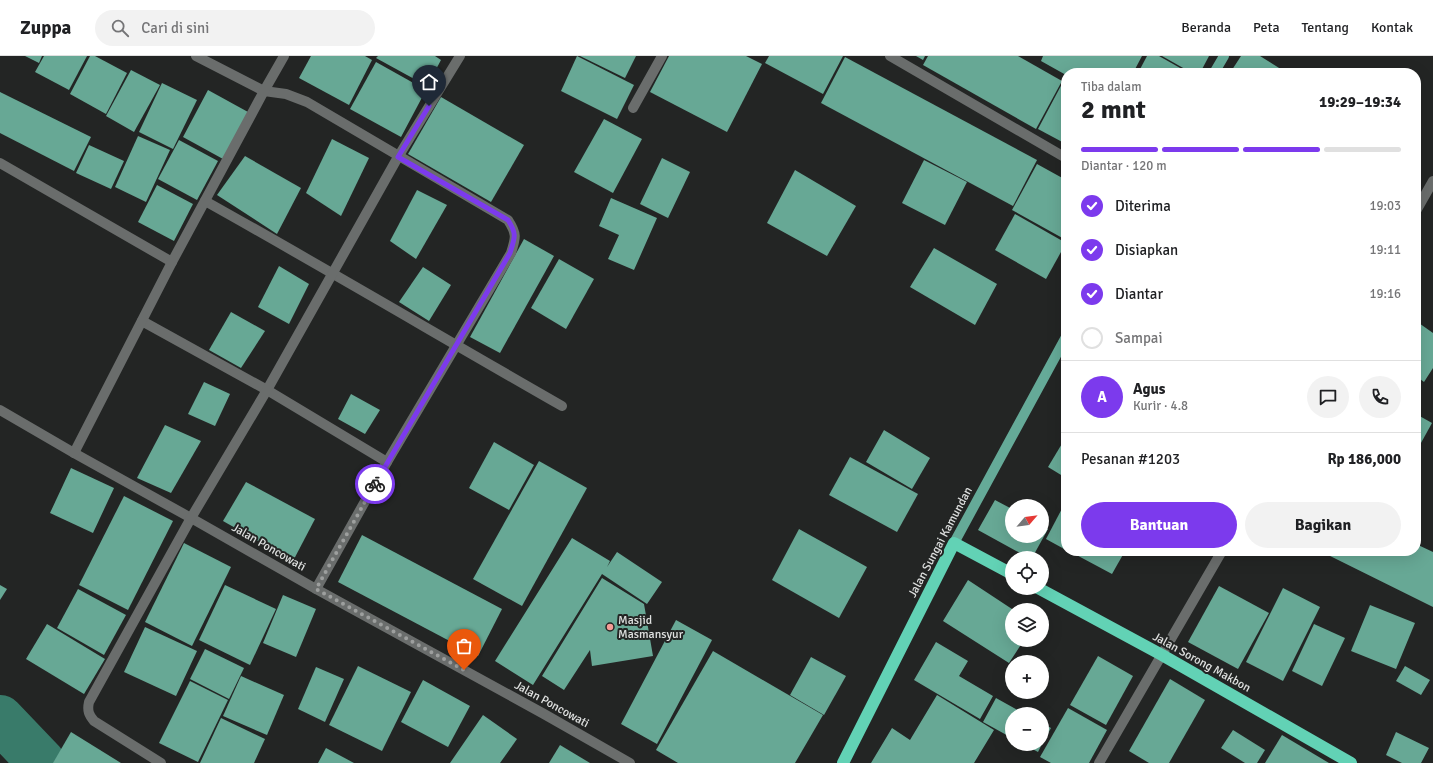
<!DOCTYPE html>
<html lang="id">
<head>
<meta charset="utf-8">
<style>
	body { margin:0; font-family:Signika,sans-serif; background:#f2f2f2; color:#202124; height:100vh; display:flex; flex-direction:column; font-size:15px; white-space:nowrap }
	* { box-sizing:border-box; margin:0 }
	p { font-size:13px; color:#757577 }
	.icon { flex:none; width:22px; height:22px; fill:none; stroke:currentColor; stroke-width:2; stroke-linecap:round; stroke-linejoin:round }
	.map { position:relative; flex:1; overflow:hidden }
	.sheet { position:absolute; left:1061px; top:12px; width:360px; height:488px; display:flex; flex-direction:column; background:#fff; border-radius:16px; box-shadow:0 4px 16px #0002 }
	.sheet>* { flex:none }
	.needle { width:26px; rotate:62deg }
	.controls { position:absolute; left:1005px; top:443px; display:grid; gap:8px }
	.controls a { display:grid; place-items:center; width:44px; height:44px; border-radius:50%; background:#fff; box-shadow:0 4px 16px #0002; font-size:20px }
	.pin { position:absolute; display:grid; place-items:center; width:34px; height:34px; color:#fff; margin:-41px -17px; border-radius:50% 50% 50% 0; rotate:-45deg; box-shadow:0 0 4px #0007 }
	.pin .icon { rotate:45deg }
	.courier { position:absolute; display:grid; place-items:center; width:40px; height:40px; margin:-20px; border:3px solid #7c3aed; border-radius:50%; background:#fff; color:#222; box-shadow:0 1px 5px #0007 }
	.summary em { font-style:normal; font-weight:700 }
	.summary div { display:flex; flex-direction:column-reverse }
	.summary { display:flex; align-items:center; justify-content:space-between; height:68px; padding:0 20px }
	h1 { font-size:26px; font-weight:700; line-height:30px }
	.bar { display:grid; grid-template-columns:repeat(4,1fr); gap:6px 4px; align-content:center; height:48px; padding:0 20px }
	.bar i { height:5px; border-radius:3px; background:#e0e0e0 }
	.bar .on { background:#7c3aed }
	.bar p { grid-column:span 4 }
	.line { display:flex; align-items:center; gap:10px; padding:0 20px; border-top:1px solid #e0e0e0 }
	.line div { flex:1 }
	.round { display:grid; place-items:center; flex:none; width:42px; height:42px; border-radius:21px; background:#f2f2f2 }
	ol { padding:0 20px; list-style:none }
	li { display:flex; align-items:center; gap:12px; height:44px }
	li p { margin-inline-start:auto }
	li .icon { padding:4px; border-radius:50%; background:#7c3aed; color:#fff; stroke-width:4 }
	li:last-child { color:#757577 }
	li i { width:22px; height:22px; border:2px solid #e0e0e0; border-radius:50% }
	.primary-button { display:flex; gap:8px; margin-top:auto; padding:8px 20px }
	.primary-button a { flex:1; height:46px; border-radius:24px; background:#7c3aed; color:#fff; font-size:16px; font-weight:700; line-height:46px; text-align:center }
	.primary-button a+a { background:#f2f2f2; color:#202124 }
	header { display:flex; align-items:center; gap:24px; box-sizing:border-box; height:56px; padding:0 20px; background:#fff; border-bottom:1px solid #e0e0e0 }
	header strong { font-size:19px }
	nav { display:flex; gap:22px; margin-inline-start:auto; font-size:14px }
	.search { width:280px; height:36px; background:#f2f2f2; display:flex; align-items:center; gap:10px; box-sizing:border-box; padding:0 14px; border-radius:22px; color:#757577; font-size:15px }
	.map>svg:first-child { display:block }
</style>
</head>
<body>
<header>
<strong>Zuppa</strong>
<div class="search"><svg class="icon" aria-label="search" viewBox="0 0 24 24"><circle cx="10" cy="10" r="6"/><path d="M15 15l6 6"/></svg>Cari di sini</div>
<nav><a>Beranda</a><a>Peta</a><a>Tentang</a><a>Kontak</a></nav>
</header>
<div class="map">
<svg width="1433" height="707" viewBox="0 0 1433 707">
	<rect width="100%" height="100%" fill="#232524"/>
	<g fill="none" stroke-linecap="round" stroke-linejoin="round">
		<path stroke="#397b6a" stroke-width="48" d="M0 663 42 707"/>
	</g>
	<g fill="#67a895">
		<path d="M25 0H42L39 7Z"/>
		<path d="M44 0H87L69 34 35 16Z"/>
		<path d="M90 0H95L127 17 106 58 70 38Z"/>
		<path d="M311 0H365L372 4 349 49 299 22Z"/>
		<path d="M378 0H435L441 4 427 30 376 2Z"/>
		<path d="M577 0 634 29 617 63 561 35Z"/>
		<path d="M580 0H636L625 22Z"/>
		<path d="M669 0H746L762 8 727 76 650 36Z"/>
		<path d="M769 0H843L823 38 765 7Z"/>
		<path d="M916 0H925L923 4Z"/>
		<path d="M928 0H1018L1062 25 1036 73 923 9Z"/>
		<path d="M1043 0H1142L1133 17H1066V19L1041 5Z"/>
		<path d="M1147 0H1159L1189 17H1138Z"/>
		<path d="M1162 0H1209L1200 17H1192Z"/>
		<path d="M1241 0H1260L1287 17H1230Z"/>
		<path d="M845 1 1037 104 1013 150 821 47Z"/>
		<path d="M376 6 426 34 401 81 350 53Z"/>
		<path d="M1316 12 1324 17H1313Z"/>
		<path d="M131 14 160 29 134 76 106 60Z"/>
		<path d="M1064 24H1066V88L1038 73Z"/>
		<path d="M162 27 197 44 173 93 139 76Z"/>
		<path d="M208 34 248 56 223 103 183 81Z"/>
		<path d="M0 36 91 81 74 115 0 77Z"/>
		<path d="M441 41 524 89 491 146 408 98Z"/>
		<path d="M604 63 642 83 613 137 574 116Z"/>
		<path d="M138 80 170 94 146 146 115 131Z"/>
		<path d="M332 83 369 102 341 160 306 137Z"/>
		<path d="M179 84 218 105 197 144 158 123Z"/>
		<path d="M89 89 124 105 111 133 76 117Z"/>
		<path d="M245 100 301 132 277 178 217 139Z"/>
		<path d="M662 102 690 116 668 162 640 148Z"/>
		<path d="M924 104 967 126 945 169 902 147Z"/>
		<path d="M1037 108 1066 124V184L1012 154Z"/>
		<path d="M795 114 856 150 827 200 767 167Z"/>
		<path d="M157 129 193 148 174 185 138 166Z"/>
		<path d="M417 134 447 149 416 203 390 185Z"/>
		<path d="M611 142 657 162 634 214 608 203 619 179 599 170Z"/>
		<path d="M1015 158 1066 187 1046 223 995 194Z"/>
		<path d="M524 183 554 200 500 297 470 281Z"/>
		<path d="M934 192 997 228 975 269 910 231Z"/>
		<path d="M559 203 594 223 566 273 531 252Z"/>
		<path d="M279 210 309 228 289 268 258 251Z"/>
		<path d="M423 211 451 229 429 265 399 246Z"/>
		<path d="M231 256 265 275 241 312 209 294Z"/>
		<path d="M1416 265 1433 277V312L1424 326 1416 320Z"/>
		<path d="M204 326 230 338 215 370 188 358Z"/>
		<path d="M351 338 380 354 365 378 338 363Z"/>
		<path d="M1416 358 1432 367 1416 396Z"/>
		<path d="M165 369 201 385 171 437 137 422Z"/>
		<path d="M884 374 930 402 912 433 866 406Z"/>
		<path d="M1066 381V422L1048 411Z"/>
		<path d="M494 386 534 409 509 454 469 432Z"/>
		<path d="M850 401 918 438 897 476 829 439Z"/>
		<path d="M539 405 587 432 522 550 473 523Z"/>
		<path d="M71 412 114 432 93 477 50 457Z"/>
		<path d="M246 426 315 463 293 505 223 465Z"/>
		<path d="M124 440 173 465 128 554 79 529Z"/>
		<path d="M995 444 1012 453V480H1042V470L1048 473 1032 502H1029L978 474Z"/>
		<path d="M1066 445V494L1046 483Z"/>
		<path d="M799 473 867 511 839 562 772 524Z"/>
		<path d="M362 479 502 553 478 600 338 526Z"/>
		<path d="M572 482 610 505 607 511 617 496 662 526 647 548 602 518 533 629 495 605Z"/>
		<path d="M184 487 231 511 192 590 145 566Z"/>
		<path d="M1416 488 1433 496V551L1320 495H1416Z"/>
		<path d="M1069 495H1125L1112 518Z"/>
		<path d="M602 522 644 548 653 600 592 610 590 594 564 634 542 620Z"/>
		<path d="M968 524 1012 553V584H1024L1009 607 943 565Z"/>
		<path d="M0 529 7 533 0 544Z"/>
		<path d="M225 529 276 553 250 609 199 584Z"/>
		<path d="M1219 530 1269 557 1238 613 1188 586Z"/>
		<path d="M1283 532 1320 551 1283 625 1246 606Z"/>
		<path d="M78 533 126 559 104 599 57 572Z"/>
		<path d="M283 539 316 553 296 601 263 587Z"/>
		<path d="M1370 549 1415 567 1396 613 1351 595Z"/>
		<path d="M676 564 712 584 657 688 621 668Z"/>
		<path d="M47 568 105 603 84 638 26 603Z"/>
		<path d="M1314 568 1345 582 1322 630 1292 615Z"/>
		<path d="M145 571 197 595 176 640 124 616Z"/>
		<path d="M936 586 968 605 959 620 993 640 980 663 914 624Z"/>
		<path d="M205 593 244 612 229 643 190 623Z"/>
		<path d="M713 595 823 659 795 707H678L656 694Z"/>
		<path d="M1098 600 1133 620 1106 669 1070 649Z"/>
		<path d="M811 601 846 620 824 659 790 639Z"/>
		<path d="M358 610 411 636 382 695 329 669Z"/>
		<path d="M1405 610 1430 624 1421 639 1396 625Z"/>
		<path d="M316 611 344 623 325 666 298 653Z"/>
		<path d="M241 620 284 639 267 679 223 660Z"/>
		<path d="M1170 623 1205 644 1169 707H1149L1129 695Z"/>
		<path d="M423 624 470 650 448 691 401 666Z"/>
		<path d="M190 625 228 644 198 706 159 687Z"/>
		<path d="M937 639 994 674 974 707H871L892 672 910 684Z"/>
		<path d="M996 642 1025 658H1012V682L983 666Z"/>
		<path d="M1068 652 1107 674 1089 707H1051L1040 701Z"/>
		<path d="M483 659 517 683 500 707H450Z"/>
		<path d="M221 662 265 683 254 707H200Z"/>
		<path d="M1042 667 1051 672 1042 688Z"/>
		<path d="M1233 674 1265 694 1257 707H1245L1221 692Z"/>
		<path d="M71 676 121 707H53Z"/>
		<path d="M1396 676 1429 692 1421 707H1402L1386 699Z"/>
		<path d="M1282 679 1329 707H1265Z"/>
		<path d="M1023 688H1042L1038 696Z"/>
		<path d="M560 689 590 707H549Z"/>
		<path d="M326 692 354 707H318Z"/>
	</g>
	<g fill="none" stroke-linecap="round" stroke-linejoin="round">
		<g stroke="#6a6d6c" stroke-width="10">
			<path d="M196 0 264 35 286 38 307 46 508 164C517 178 516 181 511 197L387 406 316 533"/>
			<path d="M890 0 1066 102"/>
			<path d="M633 52 662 0"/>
			<path d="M0 107 172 206"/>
			<path d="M205 145C325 212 443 282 562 350"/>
			<path d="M1416 155 1433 125"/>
			<path d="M142 265 267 334 387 406"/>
			<path d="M0 354 74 397 191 462 316 533 544 658 630 707"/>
			<path d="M74 397 172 206 264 35 284 0"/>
			<path d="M161 707 94 665C89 659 87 655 89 646L191 462 267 334 398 101 460 0"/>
			<path d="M1099 707 1222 495"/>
		</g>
		<g stroke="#65aa98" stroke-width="10">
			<path d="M1214 17 1224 0"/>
			<path d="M954 487 1066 281"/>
		</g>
		<g stroke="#62d2b5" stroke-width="12">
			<path d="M1038 532 1162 599 1351 707"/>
			<path d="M843 707 954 487 1012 518"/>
		</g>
	</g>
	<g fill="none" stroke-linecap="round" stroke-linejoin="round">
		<path stroke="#9d9f9e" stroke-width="4" stroke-dasharray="0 7.2" d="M375 428 316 533 464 614"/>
		<path stroke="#7c3aed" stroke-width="5" d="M375 428 510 197C515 181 517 178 508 164L398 101 429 50"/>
	</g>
	<circle fill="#f59c96" stroke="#232524" stroke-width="1.5" cx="610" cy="571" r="4"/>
	<g text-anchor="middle" stroke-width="4" stroke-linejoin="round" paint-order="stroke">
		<g font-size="12" fill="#dfe1e0" stroke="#232524">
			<text transform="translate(940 486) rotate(-62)" y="4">Jalan Sungai Kamundan</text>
			<text transform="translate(269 491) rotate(30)" y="4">Jalan Poncowati</text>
			<text transform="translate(1202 606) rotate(29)" y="4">Jalan Sorong Makbon</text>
			<text transform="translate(552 648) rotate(29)" y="4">Jalan Poncowati</text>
		</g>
		<g font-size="12" fill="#dfe1e0" stroke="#232524" text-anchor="start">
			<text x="618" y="568">Masjid<tspan x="618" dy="14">Masmansyur</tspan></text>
		</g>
	</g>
</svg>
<div class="controls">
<a><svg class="needle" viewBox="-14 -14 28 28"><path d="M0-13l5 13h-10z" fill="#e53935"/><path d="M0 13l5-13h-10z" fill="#757577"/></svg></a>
<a><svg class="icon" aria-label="locate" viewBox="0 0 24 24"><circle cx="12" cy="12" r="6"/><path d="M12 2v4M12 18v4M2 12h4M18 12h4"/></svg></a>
<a><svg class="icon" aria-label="layers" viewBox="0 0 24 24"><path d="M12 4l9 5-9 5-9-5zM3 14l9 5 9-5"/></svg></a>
<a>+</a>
<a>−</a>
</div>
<div class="pin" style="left:464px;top:614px;background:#ea580c"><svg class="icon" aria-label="bag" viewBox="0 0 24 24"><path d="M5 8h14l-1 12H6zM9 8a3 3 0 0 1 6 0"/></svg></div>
<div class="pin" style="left:429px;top:50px;background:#1f2937"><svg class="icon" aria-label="home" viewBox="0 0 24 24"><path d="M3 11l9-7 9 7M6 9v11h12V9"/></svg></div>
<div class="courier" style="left:375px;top:428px"><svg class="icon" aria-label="bike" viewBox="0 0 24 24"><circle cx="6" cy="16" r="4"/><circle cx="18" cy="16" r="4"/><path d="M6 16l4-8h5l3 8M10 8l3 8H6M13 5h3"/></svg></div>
<section class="sheet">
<div class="summary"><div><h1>2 mnt</h1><p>Tiba dalam</p></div><em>19:29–19:34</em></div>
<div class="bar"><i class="on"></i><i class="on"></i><i class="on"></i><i></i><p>Diantar · 120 m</p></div>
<ol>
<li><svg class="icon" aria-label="check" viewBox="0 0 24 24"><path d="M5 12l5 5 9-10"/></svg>Diterima<p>19:03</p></li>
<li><svg class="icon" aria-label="check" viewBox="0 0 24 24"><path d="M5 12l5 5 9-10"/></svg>Disiapkan<p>19:11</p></li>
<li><svg class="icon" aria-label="check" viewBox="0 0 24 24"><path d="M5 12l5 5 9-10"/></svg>Diantar<p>19:16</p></li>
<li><i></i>Sampai</li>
</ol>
<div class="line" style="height:72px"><b class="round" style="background:#7c3aed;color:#fff">A</b><div><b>Agus</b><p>Kurir · 4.8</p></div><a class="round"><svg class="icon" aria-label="chat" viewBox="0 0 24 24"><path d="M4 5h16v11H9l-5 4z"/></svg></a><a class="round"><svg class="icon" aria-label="phone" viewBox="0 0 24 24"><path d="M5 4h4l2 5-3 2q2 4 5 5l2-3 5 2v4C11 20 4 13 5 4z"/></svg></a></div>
<div class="line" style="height:52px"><div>Pesanan #1203</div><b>Rp 186,000</b></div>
<div class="primary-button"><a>Bantuan</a><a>Bagikan</a></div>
</section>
</div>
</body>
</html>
